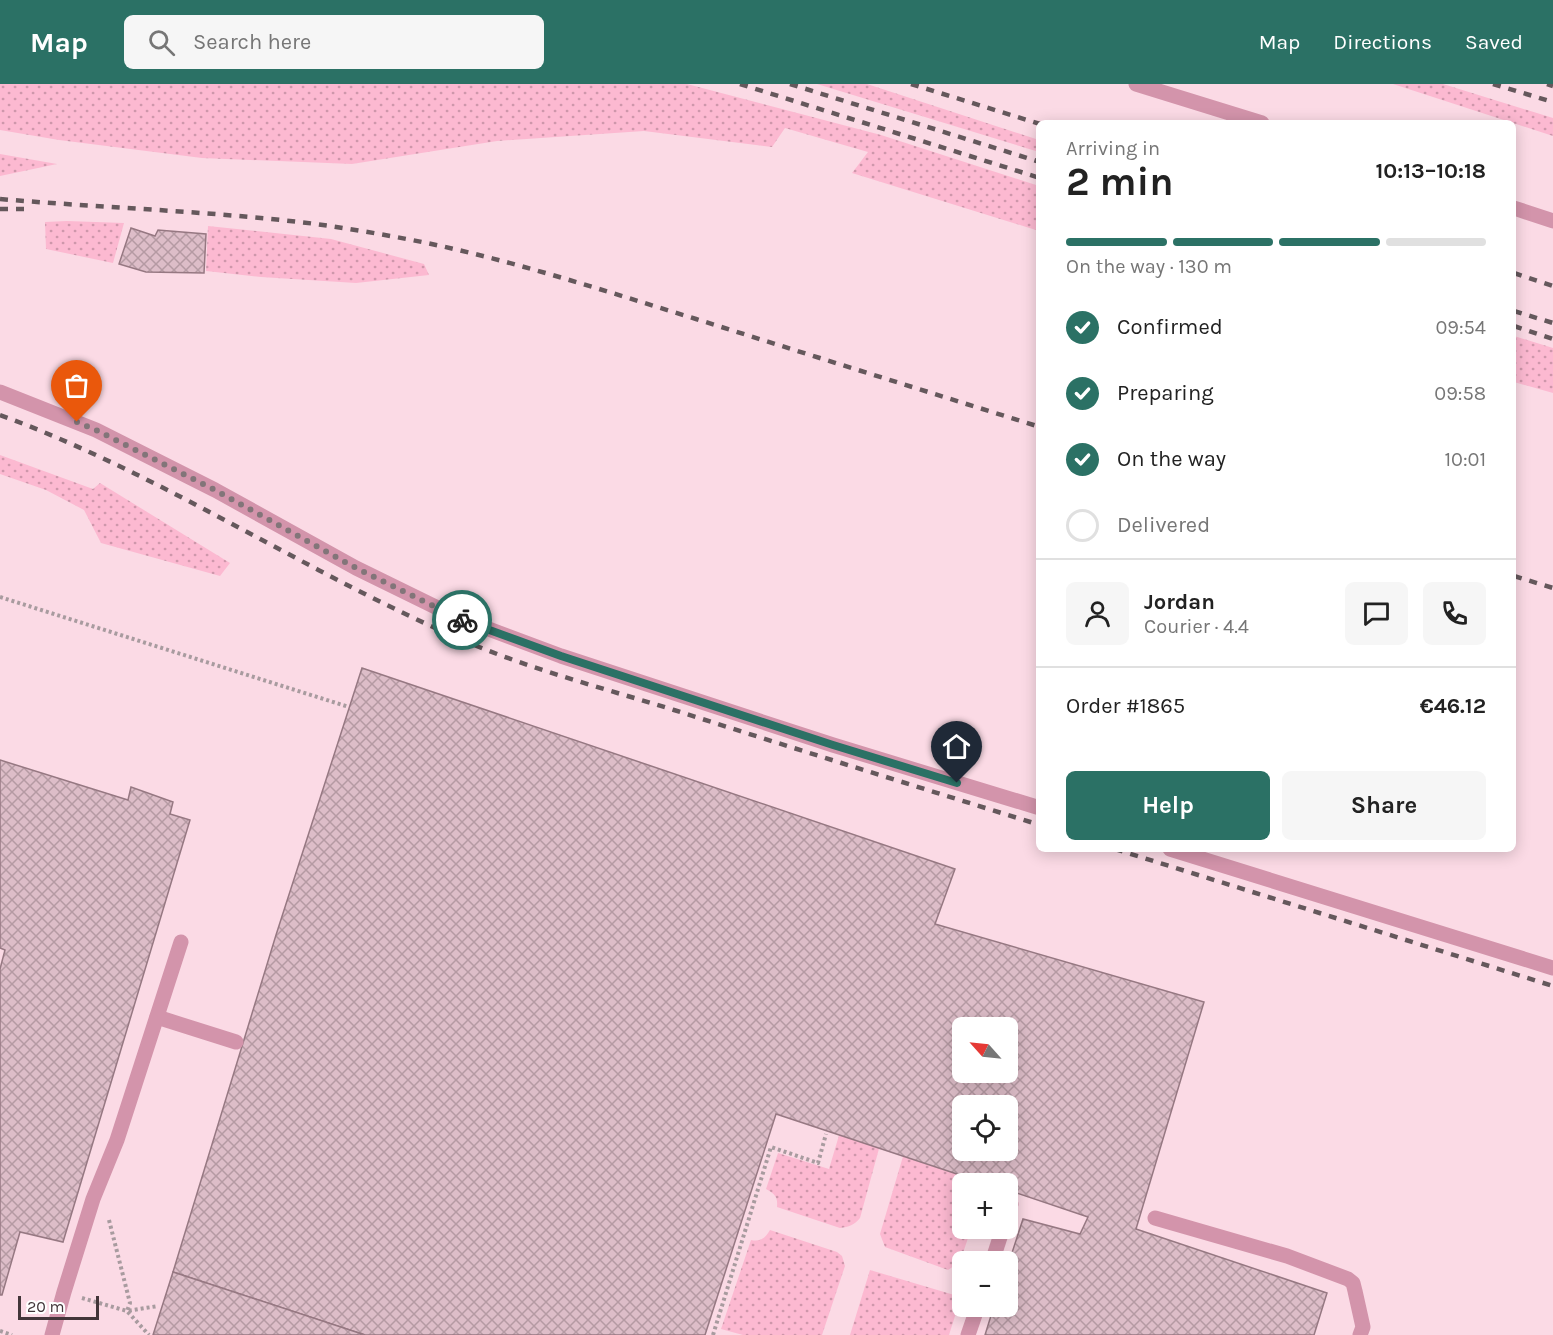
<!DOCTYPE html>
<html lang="en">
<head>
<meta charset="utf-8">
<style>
	body { margin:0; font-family:Karla,sans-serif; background:#f6f6f6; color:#222; height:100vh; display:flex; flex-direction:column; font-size:22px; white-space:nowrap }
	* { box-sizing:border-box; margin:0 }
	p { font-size:20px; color:#767676 }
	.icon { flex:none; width:33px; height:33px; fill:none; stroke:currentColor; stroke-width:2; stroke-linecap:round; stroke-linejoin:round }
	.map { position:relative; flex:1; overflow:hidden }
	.sheet { position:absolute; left:1036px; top:36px; width:480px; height:732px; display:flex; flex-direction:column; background:#fff; border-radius:9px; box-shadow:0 3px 15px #0003 }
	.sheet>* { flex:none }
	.needle { width:39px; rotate:297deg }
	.controls { position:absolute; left:952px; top:933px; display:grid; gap:12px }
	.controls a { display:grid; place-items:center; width:66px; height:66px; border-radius:9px; background:#fff; box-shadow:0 3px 15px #0003; font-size:30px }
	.scale { position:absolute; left:18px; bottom:15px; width:81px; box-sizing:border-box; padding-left:6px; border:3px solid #423539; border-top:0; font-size:16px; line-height:21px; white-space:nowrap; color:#423539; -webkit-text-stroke:4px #fff; paint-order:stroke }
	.pin { position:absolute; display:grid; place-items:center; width:51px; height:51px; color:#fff; margin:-62px -26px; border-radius:50% 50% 50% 0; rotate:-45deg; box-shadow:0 0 6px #0007 }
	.pin .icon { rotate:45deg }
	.courier { position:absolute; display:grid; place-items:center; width:60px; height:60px; margin:-30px; border:4px solid #2b7165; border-radius:50%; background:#fff; color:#222; box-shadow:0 2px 8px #0007 }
	.overview em { font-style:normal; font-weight:700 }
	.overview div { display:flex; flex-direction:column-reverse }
	.overview { display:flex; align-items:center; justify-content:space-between; height:102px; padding:0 30px }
	h1 { font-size:39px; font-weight:700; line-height:45px }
	.bar { display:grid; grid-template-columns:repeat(4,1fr); gap:9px 6px; align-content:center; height:72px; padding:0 30px }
	.bar i { height:8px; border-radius:4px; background:#e0e0e0 }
	.bar .on { background:#2b7165 }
	.bar p { grid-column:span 4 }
	.line { display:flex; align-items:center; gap:15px; padding:0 30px; border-top:2px solid #e0e0e0 }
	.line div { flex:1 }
	.round { display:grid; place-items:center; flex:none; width:63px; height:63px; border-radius:9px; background:#f6f6f6 }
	ol { padding:0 30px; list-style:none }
	li { display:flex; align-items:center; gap:18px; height:66px }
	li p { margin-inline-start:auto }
	li .icon { padding:6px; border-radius:50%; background:#2b7165; color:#fff; stroke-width:4 }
	li:last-child { color:#767676 }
	li i { width:33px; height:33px; border:3px solid #e0e0e0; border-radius:50% }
	.primary-button { display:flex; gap:12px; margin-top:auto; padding:12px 30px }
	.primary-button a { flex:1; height:69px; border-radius:9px; background:#2b7165; color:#fff; font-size:24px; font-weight:700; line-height:69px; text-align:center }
	.primary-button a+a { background:#f6f6f6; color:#222 }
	header { display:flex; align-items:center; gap:36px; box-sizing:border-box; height:84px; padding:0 30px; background:#2b7165; color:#fff }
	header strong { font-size:28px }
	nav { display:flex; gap:33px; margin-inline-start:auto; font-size:21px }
	.search { width:420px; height:54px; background:#f6f6f6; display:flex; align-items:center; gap:15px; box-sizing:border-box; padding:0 21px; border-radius:9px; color:#767676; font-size:22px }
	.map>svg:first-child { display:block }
</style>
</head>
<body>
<header>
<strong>Map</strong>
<div class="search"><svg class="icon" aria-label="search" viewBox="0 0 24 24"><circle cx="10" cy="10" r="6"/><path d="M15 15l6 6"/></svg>Search here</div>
<nav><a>Map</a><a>Directions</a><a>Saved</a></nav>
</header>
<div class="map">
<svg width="1553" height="1251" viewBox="0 0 1553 1251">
	<defs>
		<pattern id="grass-dots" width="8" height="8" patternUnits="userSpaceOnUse" patternTransform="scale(1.5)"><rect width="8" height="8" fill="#fcb9d1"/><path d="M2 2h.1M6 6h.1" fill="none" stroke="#ce97ab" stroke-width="1.8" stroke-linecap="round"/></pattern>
		<pattern id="building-cross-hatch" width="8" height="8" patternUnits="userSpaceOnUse" patternTransform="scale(1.5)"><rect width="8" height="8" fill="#ddbdc8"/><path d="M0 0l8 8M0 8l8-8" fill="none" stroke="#b59aa3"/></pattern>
	</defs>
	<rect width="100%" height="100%" fill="#faedf1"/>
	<path fill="#fbdae5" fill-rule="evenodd" d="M0 0H1553V1251H0ZM1040 39H1514V765H1040ZM963 944H1008V988H963ZM963 1022H1008V1066H963ZM963 1100H1008V1144H963ZM963 1178H1008V1222H963Z"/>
	<g fill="url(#grass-dots)">
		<path d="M0 0H687L881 51 1039 102V147L852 89 868 68 785 44 772 63 644 47 497 57 352 80 202 74 59 56 0 46Z"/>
		<path d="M817 0H867L1039 56V68Z"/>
		<path d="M1393 0H1443L1553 34V52Z"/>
		<path d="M0 70 57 80 0 92Z"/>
		<path d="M67 137 124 139 113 179 46 165 45 138Z"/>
		<path d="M208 142 331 155 424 180 429 191 356 199 261 193 206 187Z"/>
		<path d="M1514 252 1553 264V309L1514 298Z"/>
		<path d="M0 371 93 405 100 399 230 479 220 492 101 459 84 426 46 406 0 390Z"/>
		<path d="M840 1048 880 1061 860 1134C854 1141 849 1143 840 1144L777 1123C778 1113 775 1110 766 1105L778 1069 829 1085Z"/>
		<path d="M904 1069 986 1097 985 1099 963 1100V1144L971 1145 960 1178 948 1186 885 1163 880 1150Z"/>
		<path d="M770 1146 837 1168 842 1172 845 1182 822 1251H743L721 1245 751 1156C761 1158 765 1154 770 1146Z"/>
		<path d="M870 1186 961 1213 949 1251H850Z"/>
	</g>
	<g fill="url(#building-cross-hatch)" stroke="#967882" stroke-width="1.5" fill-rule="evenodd">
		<path d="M131 144 155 152 158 146 206 150 204 189 146 188 119 180Z"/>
		<path d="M362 584 955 785 935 840 1204 918 1136 1145 1327 1209 1314 1251H985L994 1222H1008V1181L1023 1135 1080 1150 1088 1133 1008 1106V1100H987L776 1030 705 1251H365L173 1188 276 851ZM963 944H1008V988H963ZM963 1022H1008V1066H963Z"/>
		<path d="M0 676 128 716 131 703 173 718 170 730 190 736 63 1158 20 1148 2 1211H0V885L5 866 0 864Z"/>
		<path d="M173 1188 365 1251H153Z"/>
	</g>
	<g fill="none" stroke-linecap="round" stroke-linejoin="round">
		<g stroke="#a89b9f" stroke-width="4" stroke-dasharray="3 3" stroke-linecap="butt">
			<path d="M0 513 349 623"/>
			<path d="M109 1136 130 1219 127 1227 158 1222"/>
			<path d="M82 1214 127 1227 149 1251"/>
			<path d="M0 1247 12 1251"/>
			<path d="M713 1251 771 1063 818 1079 826 1050"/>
		</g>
		<g stroke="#d394ab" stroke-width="15">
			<path d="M1136 0 1262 39"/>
			<path d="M1514 124 1553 137"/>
			<path d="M0 308 96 346 215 406 356 484 454 532 561 572 833 661 1040 724"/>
			<path d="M1170 765 1553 884"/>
			<path d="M157 933 236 958"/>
			<path d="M1008 1129 1011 1120"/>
			<path d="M1155 1134 1287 1172 1348 1195 1353 1199 1355 1207 1363 1243 1360 1251"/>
			<path d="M992 1178 1003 1144"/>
			<path d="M52 1251 64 1208 93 1115 117 1056 181 858"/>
			<path d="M968 1251 978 1222"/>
		</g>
		<g stroke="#65585c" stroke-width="4.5" stroke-dasharray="8 8" stroke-linecap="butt">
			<path d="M740 0 1040 94"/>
			<path d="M790 0 1040 78"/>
			<path d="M911 0 1040 40"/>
			<path d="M1493 0 1553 18"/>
			<path d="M1547 0 1553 2"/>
			<path d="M0 115C105 124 211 127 316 140 351 145 387 151 422 158 515 177 605 207 696 235 810 271 925 307 1040 343"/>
			<path d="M0 125H30"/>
			<path d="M1514 189 1553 202"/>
			<path d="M1514 227 1553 239"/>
			<path d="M1514 242 1553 255"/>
			<path d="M0 331C161 390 303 487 460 555 529 585 603 604 674 626 796 665 918 703 1040 741"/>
			<path d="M1514 492 1553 504"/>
			<path d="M1115 765 1553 902"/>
		</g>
	</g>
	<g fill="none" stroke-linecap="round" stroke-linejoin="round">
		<path stroke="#827579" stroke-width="6" stroke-dasharray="0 10.8" d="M77 338 96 346 215 406 356 484 462 536"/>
		<path stroke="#2b7165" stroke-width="8" d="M462 536 561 572 833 661 957 699"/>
	</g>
</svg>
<div class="controls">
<a><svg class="needle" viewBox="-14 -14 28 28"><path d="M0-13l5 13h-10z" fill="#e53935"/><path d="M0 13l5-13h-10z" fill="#767676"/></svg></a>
<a><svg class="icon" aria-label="locate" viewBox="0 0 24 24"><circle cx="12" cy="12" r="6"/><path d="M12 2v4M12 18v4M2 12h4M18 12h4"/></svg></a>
<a>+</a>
<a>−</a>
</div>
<div class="scale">20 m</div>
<div class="pin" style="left:77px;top:338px;background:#ea580c"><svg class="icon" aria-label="bag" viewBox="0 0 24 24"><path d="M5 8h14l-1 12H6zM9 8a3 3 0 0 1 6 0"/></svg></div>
<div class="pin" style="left:957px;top:699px;background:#1f2937"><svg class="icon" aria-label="home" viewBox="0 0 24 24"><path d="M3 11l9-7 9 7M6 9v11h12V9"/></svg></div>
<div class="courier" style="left:462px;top:536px"><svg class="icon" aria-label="bike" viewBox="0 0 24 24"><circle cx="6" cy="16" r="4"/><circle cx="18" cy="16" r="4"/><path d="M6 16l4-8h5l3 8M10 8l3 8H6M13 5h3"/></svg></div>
<section class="sheet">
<div class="overview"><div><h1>2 min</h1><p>Arriving in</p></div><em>10:13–10:18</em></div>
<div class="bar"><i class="on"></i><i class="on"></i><i class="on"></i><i></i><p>On the way · 130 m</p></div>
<ol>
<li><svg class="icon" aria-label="check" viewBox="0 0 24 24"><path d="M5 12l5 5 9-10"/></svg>Confirmed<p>09:54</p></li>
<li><svg class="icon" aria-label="check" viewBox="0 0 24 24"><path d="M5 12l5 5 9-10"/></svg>Preparing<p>09:58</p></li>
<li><svg class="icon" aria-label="check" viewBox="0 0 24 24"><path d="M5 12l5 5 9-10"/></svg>On the way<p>10:01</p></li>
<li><i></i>Delivered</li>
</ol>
<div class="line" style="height:108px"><a class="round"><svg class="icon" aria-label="person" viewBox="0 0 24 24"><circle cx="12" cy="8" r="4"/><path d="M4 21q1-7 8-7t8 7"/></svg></a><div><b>Jordan</b><p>Courier · 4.4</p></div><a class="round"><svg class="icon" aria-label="chat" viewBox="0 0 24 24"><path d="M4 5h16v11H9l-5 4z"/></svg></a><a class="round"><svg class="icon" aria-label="phone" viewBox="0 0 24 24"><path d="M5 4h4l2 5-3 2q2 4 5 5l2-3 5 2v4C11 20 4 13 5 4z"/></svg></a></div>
<div class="line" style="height:78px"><div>Order #1865</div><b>€46.12</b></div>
<div class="primary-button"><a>Help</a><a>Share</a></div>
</section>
</div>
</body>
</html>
